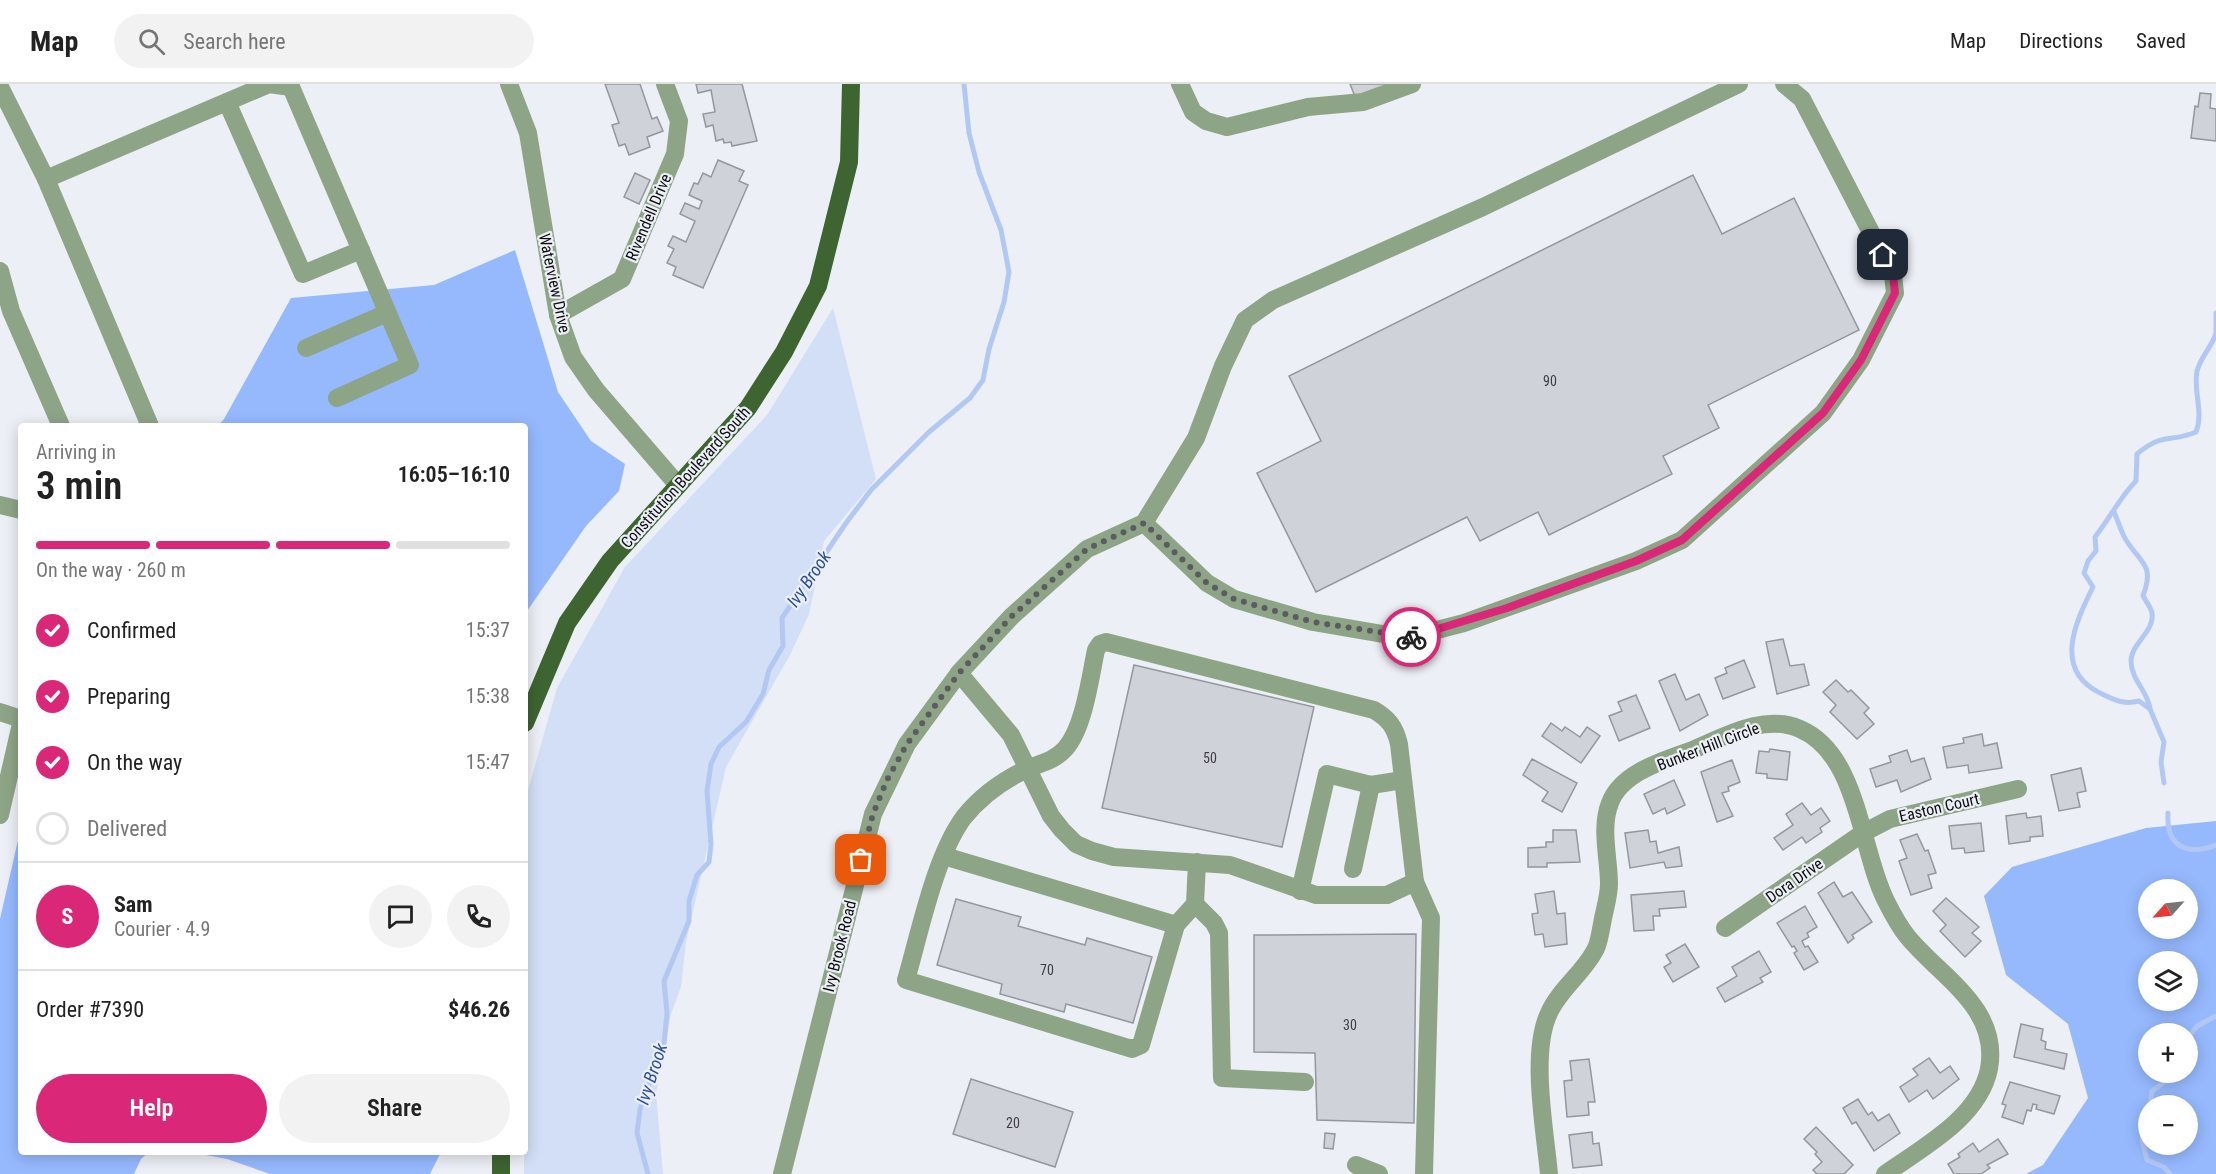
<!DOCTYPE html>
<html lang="en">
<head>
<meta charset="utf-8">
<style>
	body { margin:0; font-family:"Roboto Condensed",sans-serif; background:#f2f2f2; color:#222; height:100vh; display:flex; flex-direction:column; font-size:22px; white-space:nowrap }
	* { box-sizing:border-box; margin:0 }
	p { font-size:20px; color:#767676 }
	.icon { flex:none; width:33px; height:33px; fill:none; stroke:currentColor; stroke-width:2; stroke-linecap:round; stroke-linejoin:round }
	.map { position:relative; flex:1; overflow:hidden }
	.panel { position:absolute; left:18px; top:339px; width:510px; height:732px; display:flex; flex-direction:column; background:#fff; border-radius:6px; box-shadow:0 3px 15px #0003 }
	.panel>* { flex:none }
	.needle { width:39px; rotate:243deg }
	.controls { position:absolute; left:2138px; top:795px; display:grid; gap:12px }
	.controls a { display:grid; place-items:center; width:60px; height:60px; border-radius:50%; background:#fff; box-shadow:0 3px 15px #0003; font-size:30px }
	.pin { position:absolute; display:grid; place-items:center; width:51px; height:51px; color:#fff; margin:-26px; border-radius:12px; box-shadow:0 3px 9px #0006 }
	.courier { position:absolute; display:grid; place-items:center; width:60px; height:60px; margin:-30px; border:4px solid #db2777; border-radius:50%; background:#fff; color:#222; box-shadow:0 2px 8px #0007 }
	.overview em { font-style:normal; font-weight:600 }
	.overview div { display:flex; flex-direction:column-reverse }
	.overview { display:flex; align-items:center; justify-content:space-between; height:102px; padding:0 18px }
	h1 { font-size:39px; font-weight:600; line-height:45px }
	.bar { display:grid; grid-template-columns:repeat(4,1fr); gap:9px 6px; align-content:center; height:72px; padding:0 18px }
	.bar i { height:8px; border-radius:4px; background:#e0e0e0 }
	.bar .selected { background:#db2777 }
	.bar p { grid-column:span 4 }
	.line { display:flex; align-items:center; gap:15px; padding:0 18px; border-top:2px solid #e0e0e0 }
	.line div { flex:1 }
	.round { display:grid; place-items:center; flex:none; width:63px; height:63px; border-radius:32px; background:#f2f2f2 }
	ol { padding:0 18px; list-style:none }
	li { display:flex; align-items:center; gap:18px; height:66px }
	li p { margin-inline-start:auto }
	li .icon { padding:6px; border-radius:50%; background:#db2777; color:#fff; stroke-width:4 }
	li:last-child { color:#767676 }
	li i { width:33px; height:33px; border:3px solid #e0e0e0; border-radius:50% }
	.primary-button { display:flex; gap:12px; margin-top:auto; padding:12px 18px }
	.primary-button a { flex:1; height:69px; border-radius:36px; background:#db2777; color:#fff; font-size:24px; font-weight:600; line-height:69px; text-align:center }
	.primary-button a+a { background:#f2f2f2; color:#222 }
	header { display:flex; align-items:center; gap:36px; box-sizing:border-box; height:84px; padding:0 30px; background:#fff; border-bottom:2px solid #e0e0e0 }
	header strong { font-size:28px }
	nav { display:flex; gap:33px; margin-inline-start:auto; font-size:21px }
	.search { width:420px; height:54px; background:#f2f2f2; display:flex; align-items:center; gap:15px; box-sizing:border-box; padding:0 21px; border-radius:33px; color:#767676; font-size:22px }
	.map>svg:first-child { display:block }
</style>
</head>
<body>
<header>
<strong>Map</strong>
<div class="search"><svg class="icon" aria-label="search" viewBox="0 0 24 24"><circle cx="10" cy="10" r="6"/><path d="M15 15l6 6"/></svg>Search here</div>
<nav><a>Map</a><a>Directions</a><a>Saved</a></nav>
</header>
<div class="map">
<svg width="2216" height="1090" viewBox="0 0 2216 1090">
	<rect width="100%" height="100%" fill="#eceff5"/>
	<path fill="#d2dff6" d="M833 224 876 395 824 457 809 530 790 571 726 683 686 858 681 903 671 930 656 1009 663 1090H524L525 717 557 604 625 483 767 331Z"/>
	<g fill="#96b9fe" fill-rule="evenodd">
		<path d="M515 166 558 308 591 357 625 380 619 407 586 442 525 530V342H218L224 335 291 214 434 201Z"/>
		<path d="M2216 737V1090H2026L2043 1081 2088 1014 2068 940 2006 891 1984 812 2012 783 2146 744ZM2148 806H2187V844H2148ZM2148 878H2187V916H2148ZM2148 950H2187V988H2148ZM2148 1022H2187V1060H2148Z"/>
		<path d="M21 743V1068H149L141 1075 134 1090H0V835Z"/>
		<path d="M190 1068H441L430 1090H270L227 1075Z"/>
	</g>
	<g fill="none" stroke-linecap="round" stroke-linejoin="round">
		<g stroke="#b2c8f2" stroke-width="5">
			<path d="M2216 229V249"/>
			<path d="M2114 428C2118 437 2121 448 2126 456 2141 480 2155 480 2143 512 2146 517 2151 524 2152 529 2155 547 2131 560 2131 577 2131 596 2148 607 2150 625"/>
			<path d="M2164 699 2161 678 2164 658 2150 625 2139 617C2123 621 2115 616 2100 609 2053 586 2075 539 2093 503L2084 489 2088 477 2096 467 2095 453C2110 434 2120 413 2136 397L2137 370C2163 348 2170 359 2196 348 2204 328 2193 308 2197 287 2201 272 2212 263 2216 249"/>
			<path d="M2168 729C2166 763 2187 772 2216 761"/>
			<path d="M2187 955 2197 942 2216 932"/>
			<path d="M2150 1022 2152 1007 2178 988"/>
			<path d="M2148 1035 2142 1056 2147 1076 2164 1083 2170 1090"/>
			<path d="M648 1090 637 1049 640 1025 664 960 667 929 664 897 689 837V817L697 791 709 778 711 760 707 707 711 680 719 663 746 638 763 610 769 586 783 562 782 534 846 439 871 406 929 348 970 314 983 296 989 265 1004 218 1009 188 1001 146 979 88 969 49 964 0"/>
		</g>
	</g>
	<g fill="#cfd3d9" stroke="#94979d" stroke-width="1.5">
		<path d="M605 0H640L652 35 657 33 663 47 647 53 650 63 629 71 625 60 619 62 612 41 619 39Z"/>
		<path d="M696 0H742L757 57 732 62 731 58 724 59 723 55 716 57 713 41 706 43 703 30 715 28 711 6 698 9Z"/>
		<path d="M1350 0H1394L1356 15Z"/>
		<path d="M2200 9 2211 10 2210 24 2216 25V57L2191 54 2195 22 2198 23Z"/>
		<path d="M718 76 744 87 739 97 748 101 703 204 673 191 676 183 667 179 674 165 668 162 673 152 686 158 695 137 680 130 685 119 699 125 702 117 689 111 694 99 698 100 703 89 711 93Z"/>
		<path d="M635 89 650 96 639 120 624 113Z"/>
		<path d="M1693 91 1722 150 1794 114 1859 246 1708 321 1719 344 1663 372 1672 390 1549 451 1538 428 1480 457 1467 433 1316 508 1257 389 1321 357 1289 292Z"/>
		<path d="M1783 555 1790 582 1804 580 1809 601 1777 610 1766 558Z"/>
		<path d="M1744 576 1755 603 1723 615 1715 594 1727 589 1725 584Z"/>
		<path d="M1134 581 1314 623 1282 763 1102 724Z"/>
		<path d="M1675 590 1686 616 1699 610 1708 631 1680 647 1659 597Z"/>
		<path d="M1836 596 1848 608 1851 606 1869 624 1864 629 1874 640 1857 655 1830 628 1836 621 1823 608Z"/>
		<path d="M1636 611 1650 644 1619 657 1609 632 1622 627 1618 618Z"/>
		<path d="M1551 639 1562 647 1565 643 1580 653 1587 643 1600 652 1581 679 1542 652Z"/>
		<path d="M1982 650 1984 662 1997 659 2002 684 1969 689 1968 681 1947 684 1943 663 1964 659 1963 654Z"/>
		<path d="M1770 665 1790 668 1787 696 1767 694V690L1756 689 1759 667 1769 668Z"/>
		<path d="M1907 666 1911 678 1924 674 1931 695 1901 708 1897 696 1876 703 1870 685 1891 678 1889 672Z"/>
		<path d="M1532 675 1577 699 1562 728 1542 717 1548 708 1523 691Z"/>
		<path d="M1732 676 1740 698 1728 703 1729 707 1722 709 1733 732 1717 738 1701 688Z"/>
		<path d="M2081 684 2086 707 2077 709 2080 723 2059 727 2051 691Z"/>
		<path d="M1674 696 1685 721 1667 730 1665 724 1653 730 1644 710Z"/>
		<path d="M1802 719 1811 731 1821 724 1830 737 1820 744 1822 748 1806 759 1802 753 1783 766 1774 754 1793 741 1786 730Z"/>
		<path d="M2026 729 2027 734 2041 732 2043 752 2030 753V757L2009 760 2006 732Z"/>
		<path d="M1981 739 1984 767 1965 769 1964 764 1952 765 1949 742Z"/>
		<path d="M1553 746H1576L1580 778 1547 779V783H1528V764L1546 763V758H1553Z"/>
		<path d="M1648 746 1650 758 1656 757 1658 769 1679 763 1682 782 1666 784 1664 778 1630 784 1625 749Z"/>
		<path d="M1917 750 1925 767 1928 766 1936 789 1928 791 1932 804 1911 811 1899 777 1907 774 1900 756Z"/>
		<path d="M1834 798 1843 813 1852 808 1872 838 1852 851 1854 854 1848 859 1818 809Z"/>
		<path d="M1554 807 1557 830 1565 829 1567 860 1545 863 1543 850 1535 851 1532 830 1538 829 1535 810Z"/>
		<path d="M1684 807 1686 823 1659 825 1660 832H1653L1654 846 1634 847 1631 811Z"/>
		<path d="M1946 814 1979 843 1972 849 1981 857 1965 873 1940 847 1946 841 1933 827Z"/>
		<path d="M956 815 1021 833 1018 842 1085 861 1087 854 1152 873 1133 939 1066 920 1064 928 1000 910 1002 900 937 881Z"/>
		<path d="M1805 822 1817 843 1807 849 1809 853 1802 857 1805 863 1808 862 1818 878 1804 886 1794 869 1797 867 1794 862 1792 863 1777 839Z"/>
		<path d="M1416 850 1414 1039 1317 1036 1315 969 1254 968V851Z"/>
		<path d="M1685 860 1699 883 1673 898 1664 883 1671 879 1666 871Z"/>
		<path d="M1759 867 1771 888 1760 894 1763 898 1725 918 1717 904 1737 892 1732 883Z"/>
		<path d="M2021 940 2043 945 2041 956 2046 958 2045 965 2067 970 2064 985 2014 973Z"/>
		<path d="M1929 974 1940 989 1950 982 1959 995 1933 1015 1927 1006 1909 1018 1900 1003 1918 991 1913 985Z"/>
		<path d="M1589 975 1595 1018H1588L1589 1031 1567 1033 1564 997 1572 996 1570 977Z"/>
		<path d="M971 995 1073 1028 1055 1083 953 1050Z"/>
		<path d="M2010 998 2060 1012 2054 1030 2036 1025 2037 1021 2033 1020 2031 1027 2027 1026 2023 1040 2002 1033 2006 1021 2002 1020Z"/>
		<path d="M1858 1015 1868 1031 1872 1028 1878 1037 1889 1030 1900 1049 1874 1067 1856 1038 1852 1040 1843 1024Z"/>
		<path d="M1816 1043 1853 1081 1844 1090H1817L1813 1086 1822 1078 1815 1070 1817 1068 1804 1055Z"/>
		<path d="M1592 1048 1593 1060 1599 1059 1602 1081 1573 1084 1569 1051Z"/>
		<path d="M1325 1049 1335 1050 1333 1065 1324 1064Z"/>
		<path d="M1998 1055 2008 1070 1987 1081 1990 1084 1981 1090H1954L1948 1080 1960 1073 1958 1070 1973 1059 1979 1068Z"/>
	</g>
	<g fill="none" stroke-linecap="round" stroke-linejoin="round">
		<g stroke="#8ea487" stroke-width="18">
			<path d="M509 0 528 49 558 231 573 273 596 306 677 400"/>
			<path d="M1180 0 1193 28 1206 37 1227 43 1308 23 1363 18 1412 0"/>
			<path d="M0 3 46 95"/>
			<path d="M227 18 303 190 361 166"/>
			<path d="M0 187 11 227 61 342"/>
			<path d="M558 231 622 195 675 70 679 37 665 0"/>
			<path d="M306 264 387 229"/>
			<path d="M150 342 46 95 269 0 291 3 410 281 337 314"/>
			<path d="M0 421 21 426"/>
			<path d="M1144 439 1207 499 1234 515 1313 538 1406 554 1464 539 1636 477 1682 456 1823 329 1861 276 1895 209 1893 191 1802 15 1784 0"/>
			<path d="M959 589 1011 651 1051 732 1062 746 1076 760 1092 767 1114 773 1230 781 1316 811H1387L1415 798 1399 660C1395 643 1389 635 1374 626L1106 558 1100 560 1096 566C1090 594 1084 644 1065 665 1055 676 1042 679 1029 684 1005 695 981 712 964 733 935 772 920 848 906 896L1132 965 1141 961 1176 841 1195 820 1197 778"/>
			<path d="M0 628 21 635"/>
			<path d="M0 731 21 640"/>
			<path d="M944 772 1176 841"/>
			<path d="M1353 785 1371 701"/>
			<path d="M1415 798 1431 834 1424 1090"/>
			<path d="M1300 807 1327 690 1371 701 1403 696"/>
			<path d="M1195 820 1214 839 1219 849 1222 994 1305 998"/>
			<path d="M1725 844 1863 749 1890 735 2018 705"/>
			<path d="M1356 1081 1379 1090"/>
			<path d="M782 1090 873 730 907 660 959 589 1012 532 1087 465 1144 439 1196 354 1223 282 1245 236 1273 216 1483 123 1739 0"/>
			<path d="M1549 1090C1545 1046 1530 969 1549 929 1559 906 1582 890 1594 868 1599 861 1600 849 1602 840 1604 827 1609 813 1609 800 1609 775 1600 743 1610 719 1621 689 1662 677 1690 667 1724 653 1764 629 1800 645 1859 670 1860 766 1886 817 1892 829 1899 842 1907 852 1940 893 2000 923 1989 985 1979 1034 1923 1063 1885 1090"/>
		</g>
		<g stroke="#3d6431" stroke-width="18">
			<path d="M525 639 567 539 610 477 748 324 784 268 818 202 849 78 851 0"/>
			<path d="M501 1068V1090"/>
		</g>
	</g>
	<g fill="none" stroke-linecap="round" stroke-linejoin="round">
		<path stroke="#5a5c60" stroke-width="6" stroke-dasharray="0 10.8" d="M861 776 873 730 887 696 907 660 959 589 1012 532 1087 465 1144 439 1207 499 1234 515 1313 538 1411 553"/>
		<path stroke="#db2777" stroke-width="8" d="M1411 553 1507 524 1636 477 1682 456 1823 329 1861 276 1895 209 1893 191 1883 171"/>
	</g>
	<g text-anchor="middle" stroke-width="4.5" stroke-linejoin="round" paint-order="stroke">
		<g font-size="14" fill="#3d3e42">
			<text x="1550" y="302">90</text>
			<text x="1210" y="679">50</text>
			<text x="1047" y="891">70</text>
			<text x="1350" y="946">30</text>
			<text x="1013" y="1044">20</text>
		</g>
		<g font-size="16" fill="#0c0d0f" stroke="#eceff5">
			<text transform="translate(648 133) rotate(-67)" y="6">Rivendell Drive</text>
			<text transform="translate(555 199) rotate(78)" y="6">Waterview Drive</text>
			<text transform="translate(685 393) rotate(-48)" y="6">Constitution Boulevard South</text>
			<text transform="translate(1708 662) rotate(-21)" y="6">Bunker Hill Circle</text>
			<text transform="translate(1939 723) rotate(-13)" y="6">Easton Court</text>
			<text transform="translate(1794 796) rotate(-35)" y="6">Dora Drive</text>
			<text transform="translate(839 862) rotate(-76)" y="6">Ivy Brook Road</text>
		</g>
		<g font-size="18" font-style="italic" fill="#2a4f9e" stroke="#eceff5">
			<text transform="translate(809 495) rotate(-56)" y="6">Ivy Brook</text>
			<text transform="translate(652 990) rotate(-72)" y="6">Ivy Brook</text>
		</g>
	</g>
</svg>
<div class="controls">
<a><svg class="needle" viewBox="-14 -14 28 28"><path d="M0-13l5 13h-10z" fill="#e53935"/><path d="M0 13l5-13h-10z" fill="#767676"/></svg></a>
<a><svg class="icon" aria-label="layers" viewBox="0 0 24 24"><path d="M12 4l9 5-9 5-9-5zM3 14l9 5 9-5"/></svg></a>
<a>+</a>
<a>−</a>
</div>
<div class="pin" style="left:861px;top:776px;background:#ea580c"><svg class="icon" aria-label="bag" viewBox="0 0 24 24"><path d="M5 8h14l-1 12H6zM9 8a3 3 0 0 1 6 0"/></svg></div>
<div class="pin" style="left:1883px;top:171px;background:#1f2937"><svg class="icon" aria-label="home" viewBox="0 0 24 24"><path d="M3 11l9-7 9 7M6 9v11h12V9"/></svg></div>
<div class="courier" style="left:1411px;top:553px"><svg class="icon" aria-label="bike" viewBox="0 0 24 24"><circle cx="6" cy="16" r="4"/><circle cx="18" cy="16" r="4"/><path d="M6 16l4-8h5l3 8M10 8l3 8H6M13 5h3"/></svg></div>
<section class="panel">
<div class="overview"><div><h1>3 min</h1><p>Arriving in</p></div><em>16:05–16:10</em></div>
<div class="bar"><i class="selected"></i><i class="selected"></i><i class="selected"></i><i></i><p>On the way · 260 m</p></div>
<ol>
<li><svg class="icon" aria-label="check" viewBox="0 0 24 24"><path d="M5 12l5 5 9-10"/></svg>Confirmed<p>15:37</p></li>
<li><svg class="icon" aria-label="check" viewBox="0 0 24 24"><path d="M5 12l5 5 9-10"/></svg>Preparing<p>15:38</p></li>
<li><svg class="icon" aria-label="check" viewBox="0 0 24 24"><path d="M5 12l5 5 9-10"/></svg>On the way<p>15:47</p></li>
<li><i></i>Delivered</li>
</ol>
<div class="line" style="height:108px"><b class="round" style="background:#db2777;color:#fff">S</b><div><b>Sam</b><p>Courier · 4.9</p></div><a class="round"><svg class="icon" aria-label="chat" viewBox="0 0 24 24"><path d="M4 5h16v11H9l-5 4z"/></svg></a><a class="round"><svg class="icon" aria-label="phone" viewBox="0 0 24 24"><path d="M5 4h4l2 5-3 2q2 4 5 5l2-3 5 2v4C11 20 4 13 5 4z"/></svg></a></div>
<div class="line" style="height:78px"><div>Order #7390</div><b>$46.26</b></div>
<div class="primary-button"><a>Help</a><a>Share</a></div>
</section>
</div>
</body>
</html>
